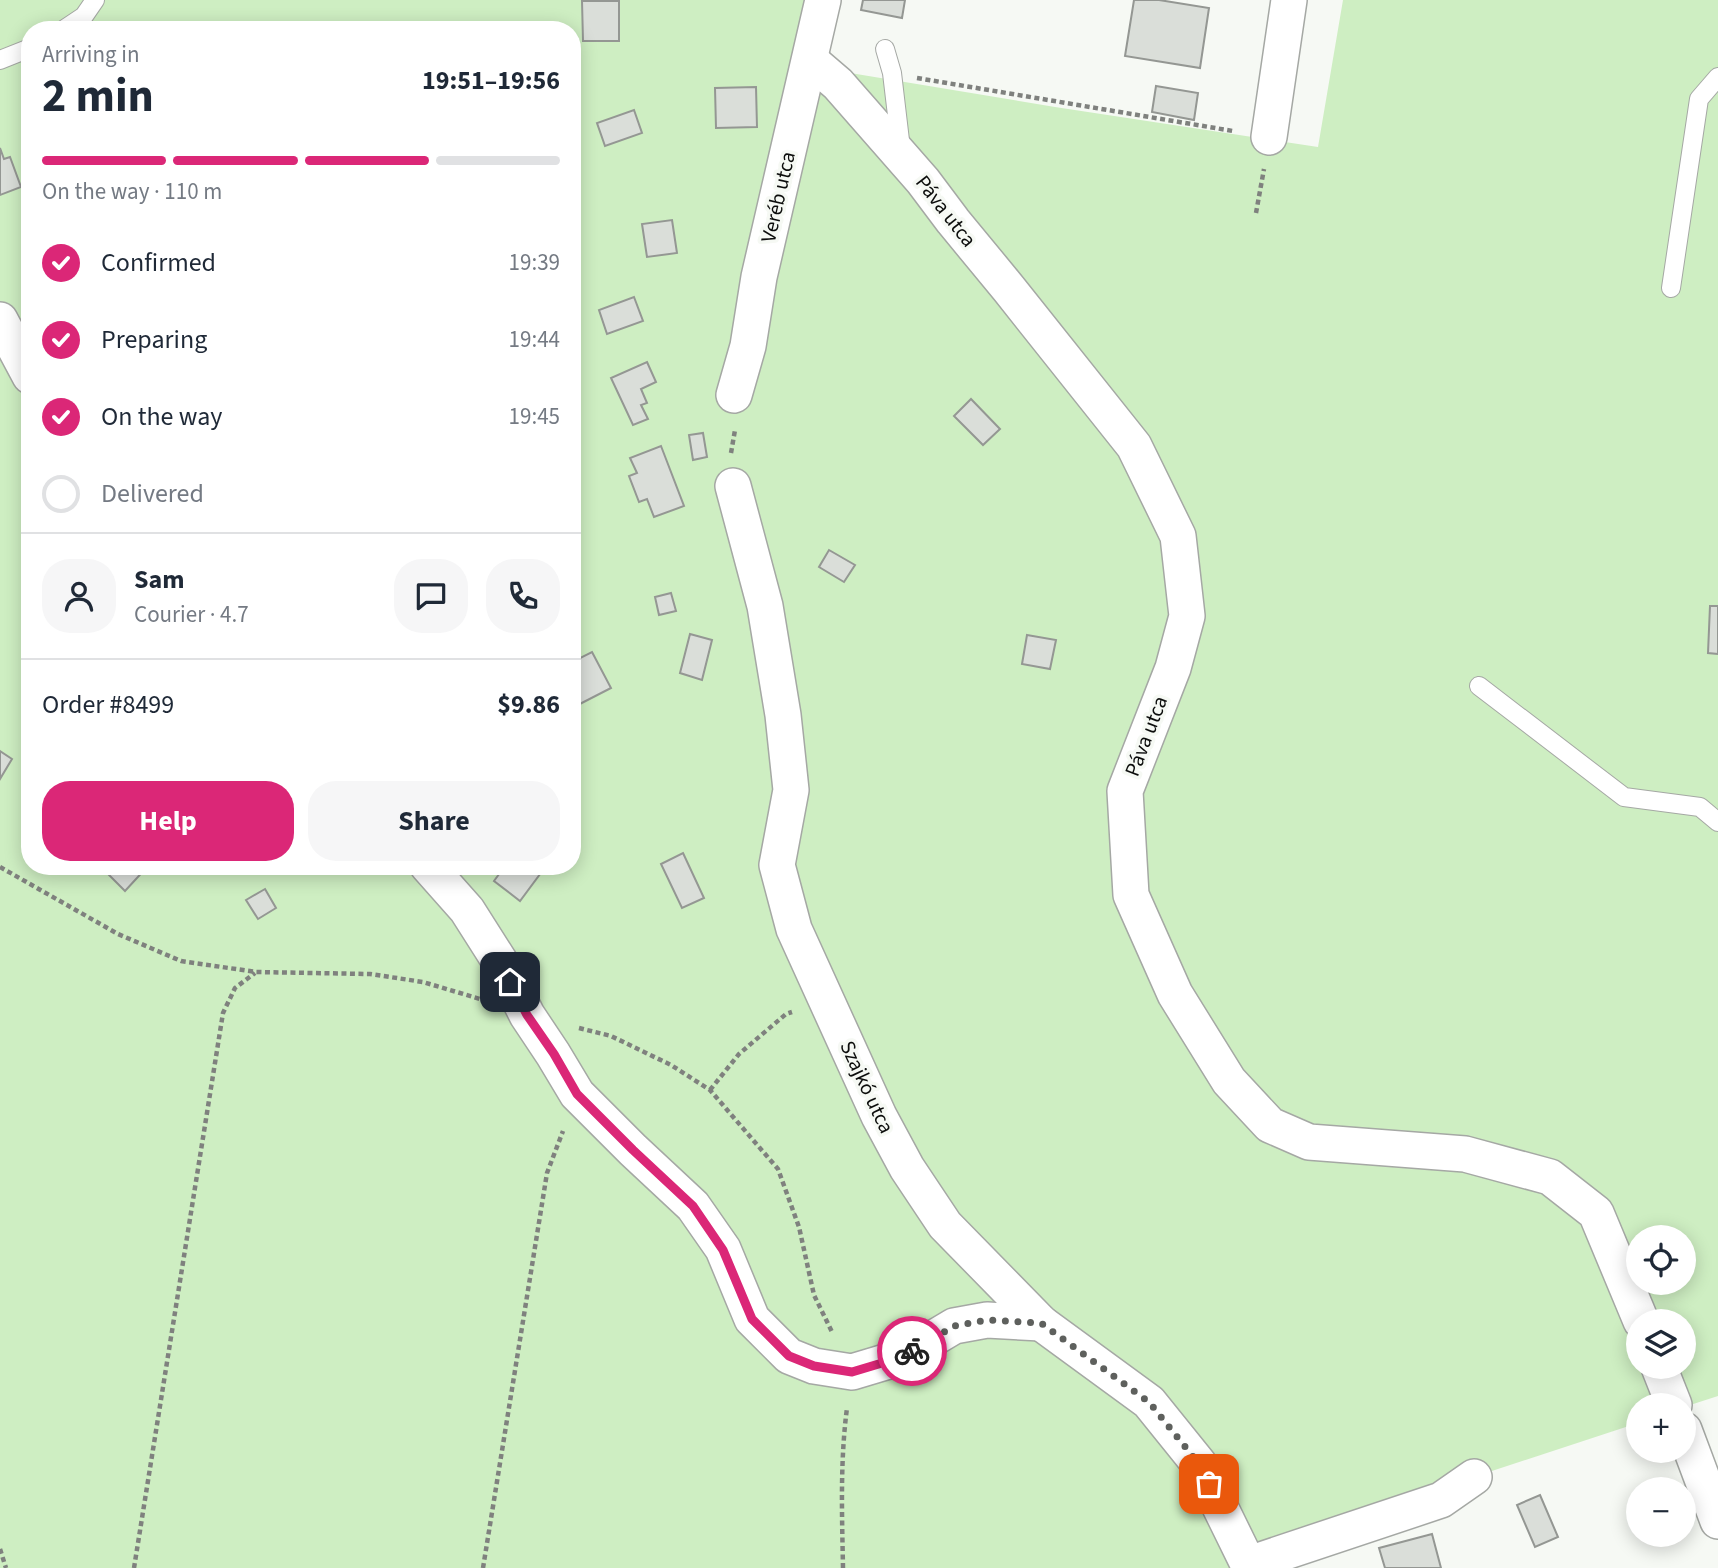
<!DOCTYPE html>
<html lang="en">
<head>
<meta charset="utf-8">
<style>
	body { margin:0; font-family:"Source Sans 3",sans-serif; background:#f6f6f7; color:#1f2937; height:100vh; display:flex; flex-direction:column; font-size:26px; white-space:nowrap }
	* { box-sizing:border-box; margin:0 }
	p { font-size:23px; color:#747a83 }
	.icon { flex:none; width:38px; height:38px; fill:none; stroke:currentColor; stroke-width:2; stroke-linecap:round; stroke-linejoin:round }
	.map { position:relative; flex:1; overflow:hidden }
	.details { position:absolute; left:21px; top:21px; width:560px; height:854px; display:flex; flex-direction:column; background:#fff; border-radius:28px; box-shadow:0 4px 18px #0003 }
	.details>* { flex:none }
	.buttons { position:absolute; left:1626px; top:1225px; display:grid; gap:14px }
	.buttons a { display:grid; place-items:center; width:70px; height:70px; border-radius:50%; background:#fff; box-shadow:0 4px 18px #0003; font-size:35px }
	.pin { position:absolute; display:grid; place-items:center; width:60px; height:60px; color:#fff; margin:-30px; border-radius:14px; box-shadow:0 4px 10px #0006 }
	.courier { position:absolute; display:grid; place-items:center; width:70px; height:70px; margin:-35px; border:5px solid #db2777; border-radius:50%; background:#fff; color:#222; box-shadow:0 2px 9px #0007 }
	.head em { font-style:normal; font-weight:700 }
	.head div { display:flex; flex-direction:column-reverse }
	.head { display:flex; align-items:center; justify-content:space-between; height:119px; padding:0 21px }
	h1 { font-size:46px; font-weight:700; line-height:52px }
	.bar { display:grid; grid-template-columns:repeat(4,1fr); gap:10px 7px; align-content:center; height:84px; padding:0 21px }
	.bar i { height:9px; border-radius:5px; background:#e0e1e3 }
	.bar .active { background:#db2777 }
	.bar p { grid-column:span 4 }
	.line { display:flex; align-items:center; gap:18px; padding:0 21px; border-top:2px solid #e0e1e3 }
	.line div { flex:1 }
	.round { display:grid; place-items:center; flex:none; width:74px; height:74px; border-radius:28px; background:#f6f6f7 }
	ol { padding:0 21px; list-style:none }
	li { display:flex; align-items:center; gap:21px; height:77px }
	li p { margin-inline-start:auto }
	li .icon { padding:7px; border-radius:50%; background:#db2777; color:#fff; stroke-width:4 }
	li:last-child { color:#747a83 }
	li i { width:38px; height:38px; border:4px solid #e0e1e3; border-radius:50% }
	.action { display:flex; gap:14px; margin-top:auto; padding:14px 21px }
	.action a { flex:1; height:80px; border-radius:28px; background:#db2777; color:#fff; font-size:28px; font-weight:700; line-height:80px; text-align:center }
	.action a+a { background:#f6f6f7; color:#1f2937 }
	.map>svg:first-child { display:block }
</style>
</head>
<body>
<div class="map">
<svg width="1718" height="1568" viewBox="0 0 1718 1568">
	<rect width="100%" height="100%" fill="#f6f9f4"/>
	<path fill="#ceeec2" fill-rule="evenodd" d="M0 0H810L796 64 1055 107 1318 147 1343 0H1718V1396L1684 1407V1405H1638V1423L1240 1554 1245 1568H0ZM30 30H572V866H30ZM1638 1237H1684V1283H1638ZM1638 1321H1684V1367H1638Z"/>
	<g fill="#daded9" stroke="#949793" stroke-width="2">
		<path d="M863 0H905L902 18 861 10Z"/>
		<path d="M1134 0H1159L1209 8 1200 68 1125 56Z"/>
		<path d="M582 1H619V41H583Z"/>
		<path d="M1156 86 1198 93 1194 120 1152 112Z"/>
		<path d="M756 87 757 127 716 128 715 88Z"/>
		<path d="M634 110 642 133 605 146 597 123Z"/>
		<path d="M0 148 4 159 10 157 21 187 0 195Z"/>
		<path d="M672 220 677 253 647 257 642 224Z"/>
		<path d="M634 297 643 321 607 334 599 310Z"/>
		<path d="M647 362 656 382 641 389 647 403 641 405 648 419 633 425 611 378Z"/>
		<path d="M971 399 1000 429 983 445 954 416Z"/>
		<path d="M703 433 707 457 693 460 689 435Z"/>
		<path d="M661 446 684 506 654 517 647 499 639 502 629 476 637 473 630 458Z"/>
		<path d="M829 550 855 565 844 582 819 567Z"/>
		<path d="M671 593 676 611 659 615 655 597Z"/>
		<path d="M1710 606H1718V654L1708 653Z"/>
		<path d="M690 634 712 640 702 680 680 673Z"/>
		<path d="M1027 635 1056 640 1050 669 1022 664Z"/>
		<path d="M592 652 611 688 572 708V662Z"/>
		<path d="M0 751 12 759 0 779Z"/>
		<path d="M683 853 704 898 682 908 661 864Z"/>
		<path d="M109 866H148L125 891 105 871Z"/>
		<path d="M505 866H546L520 901 494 881Z"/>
		<path d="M265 889 276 908 258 919 246 900Z"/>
		<path d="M1540 1495 1558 1537 1535 1547 1517 1505Z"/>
		<path d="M1432 1534 1441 1568H1385L1379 1548Z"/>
	</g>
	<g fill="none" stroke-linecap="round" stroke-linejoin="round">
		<defs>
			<g id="lane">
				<path d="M63 30 84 16 95 0"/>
				<path d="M885 49 892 73 901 149"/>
				<path d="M0 60 30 48"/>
				<path d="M1671 288 1699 99 1718 77"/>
				<path d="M1479 686 1624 797 1700 807 1718 822"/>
			</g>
			<g id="street">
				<path d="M810 60 838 84 923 181 953 221 1009 289 1134 446 1178 536 1187 616 1173 668 1125 791 1131 895 1175 994 1229 1081 1270 1125 1309 1142 1465 1154 1550 1177 1596 1213 1641 1321"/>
				<path d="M1269 137 1289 0"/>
				<path d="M0 320 30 376"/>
				<path d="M734 395 748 346 759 277 823 0"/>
				<path d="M733 486 765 606 783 715 791 790 777 865 794 929 879 1116 907 1168 945 1225 1041 1323 1149 1402 1199 1464 1250 1568"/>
				<path d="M428 866 467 910 502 965 527 1015 553 1054 577 1094 633 1150 693 1206 723 1249 752 1319 789 1356 814 1366 852 1372 902 1357 954 1326 987 1320 1041 1323"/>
				<path d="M1659 1367 1674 1405"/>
				<path d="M1684 1430 1718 1521"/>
				<path d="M1249 1564 1441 1500 1474 1477"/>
			</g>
		</defs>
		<use href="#lane" stroke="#a5a8a4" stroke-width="20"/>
		<use href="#street" stroke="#a5a8a4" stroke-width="38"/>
		<g stroke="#7f817e" stroke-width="4.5" stroke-dasharray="5 3.5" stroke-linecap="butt">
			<path d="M917 78 1233 131"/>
			<path d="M1256 213 1264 169"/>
			<path d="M731 453 735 430"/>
			<path d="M0 867 118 934 181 961 256 972 370 974 423 982 480 999"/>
			<path d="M579 1028 611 1036 671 1065 710 1090 778 1169 799 1227 814 1295 833 1334"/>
			<path d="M710 1090 739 1054 786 1014 792 1012"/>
			<path d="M0 1549 6 1568"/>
			<path d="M134 1568 223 1013 235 988 255 973"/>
			<path d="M483 1568 547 1173 563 1131"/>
			<path d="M843 1568C842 1515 840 1461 847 1408"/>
		</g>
		<use href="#lane" stroke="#fff" stroke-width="18"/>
		<use href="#street" stroke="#fff" stroke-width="35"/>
	</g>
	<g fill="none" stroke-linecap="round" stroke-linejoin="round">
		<path stroke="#5e605d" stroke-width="7" stroke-dasharray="0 12.6" d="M912 1351 954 1326 987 1320 1041 1323 1149 1402 1199 1464 1209 1484"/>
		<path stroke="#db2777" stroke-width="9" d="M510 982 527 1015 554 1054 577 1094 633 1150 693 1206 723 1250 752 1319 789 1356 814 1366 852 1372 902 1357 912 1351"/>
	</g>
	<g text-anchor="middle" stroke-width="7" stroke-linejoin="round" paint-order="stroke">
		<g font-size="21" fill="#0c0d0c" stroke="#f6f9f4">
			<text transform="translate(778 197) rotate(-77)" y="7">Veréb utca</text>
			<text transform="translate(946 211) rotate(52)" y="7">Páva utca</text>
			<text transform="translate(1146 736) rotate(-69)" y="7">Páva utca</text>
			<text transform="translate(867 1087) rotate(65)" y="7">Szajkó utca</text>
		</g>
	</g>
</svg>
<div class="buttons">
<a><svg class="icon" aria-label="locate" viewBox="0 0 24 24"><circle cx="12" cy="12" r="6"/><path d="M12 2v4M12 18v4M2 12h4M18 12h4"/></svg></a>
<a><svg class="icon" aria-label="layers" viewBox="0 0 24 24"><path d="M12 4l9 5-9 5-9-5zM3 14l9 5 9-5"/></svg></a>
<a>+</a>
<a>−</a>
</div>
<div class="pin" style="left:1209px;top:1484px;background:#ea580c"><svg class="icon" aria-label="bag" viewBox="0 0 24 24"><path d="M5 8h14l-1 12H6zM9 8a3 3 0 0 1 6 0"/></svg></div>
<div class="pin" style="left:510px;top:982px;background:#1f2937"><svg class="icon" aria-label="home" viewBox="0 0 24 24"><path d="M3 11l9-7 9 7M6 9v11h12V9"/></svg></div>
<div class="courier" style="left:912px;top:1351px"><svg class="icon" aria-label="bike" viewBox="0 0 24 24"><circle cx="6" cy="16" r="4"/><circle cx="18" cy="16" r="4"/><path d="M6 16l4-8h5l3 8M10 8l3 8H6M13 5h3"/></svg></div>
<section class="details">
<div class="head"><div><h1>2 min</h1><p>Arriving in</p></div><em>19:51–19:56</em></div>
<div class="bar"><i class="active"></i><i class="active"></i><i class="active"></i><i></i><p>On the way · 110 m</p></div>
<ol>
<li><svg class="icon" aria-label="check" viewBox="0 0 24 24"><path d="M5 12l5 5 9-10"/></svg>Confirmed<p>19:39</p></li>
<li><svg class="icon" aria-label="check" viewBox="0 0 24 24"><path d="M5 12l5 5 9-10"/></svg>Preparing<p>19:44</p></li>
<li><svg class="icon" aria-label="check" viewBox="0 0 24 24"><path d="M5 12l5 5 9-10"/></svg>On the way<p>19:45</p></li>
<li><i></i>Delivered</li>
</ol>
<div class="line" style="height:126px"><a class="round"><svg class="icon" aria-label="person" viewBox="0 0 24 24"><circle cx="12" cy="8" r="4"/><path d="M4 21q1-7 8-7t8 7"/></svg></a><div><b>Sam</b><p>Courier · 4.7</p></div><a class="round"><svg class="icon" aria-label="chat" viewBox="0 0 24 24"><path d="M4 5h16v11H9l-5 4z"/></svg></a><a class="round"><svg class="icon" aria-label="phone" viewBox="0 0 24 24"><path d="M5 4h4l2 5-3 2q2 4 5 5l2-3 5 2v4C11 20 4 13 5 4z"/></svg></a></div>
<div class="line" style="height:91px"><div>Order #8499</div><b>$9.86</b></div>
<div class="action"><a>Help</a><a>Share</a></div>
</section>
</div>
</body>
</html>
